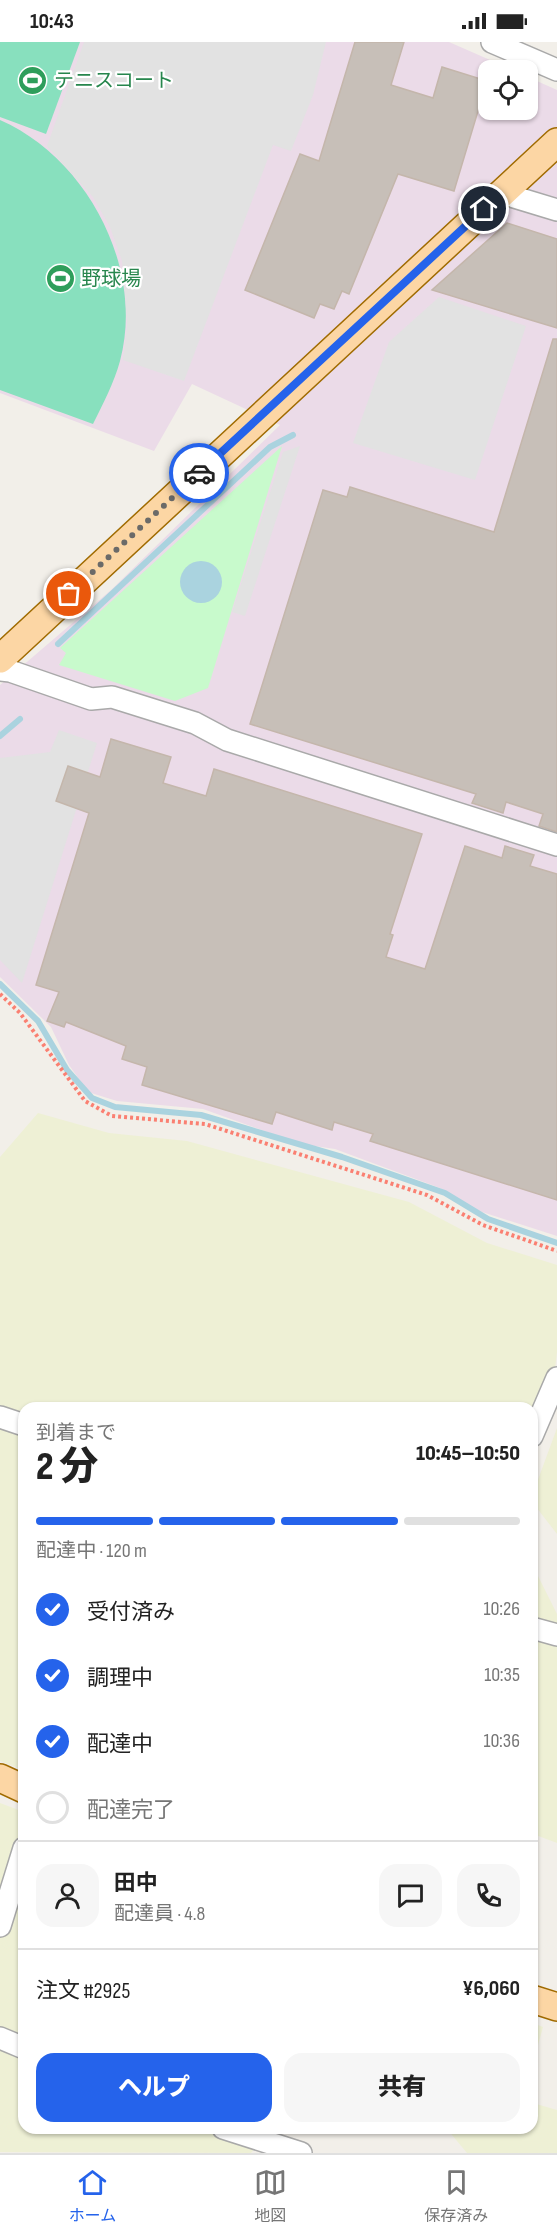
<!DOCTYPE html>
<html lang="ja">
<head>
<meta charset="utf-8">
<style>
	body { margin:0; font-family:"Sofia Sans Condensed","Noto Sans JP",sans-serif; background:#f6f6f6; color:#222; height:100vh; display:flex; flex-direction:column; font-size:22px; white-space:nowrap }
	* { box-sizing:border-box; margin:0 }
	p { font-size:20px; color:#767676 }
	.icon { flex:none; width:33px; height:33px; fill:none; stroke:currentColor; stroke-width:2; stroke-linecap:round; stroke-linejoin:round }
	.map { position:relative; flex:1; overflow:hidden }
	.sheet { position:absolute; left:18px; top:1360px; width:520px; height:732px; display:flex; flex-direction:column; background:#fff; border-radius:18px; box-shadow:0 2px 4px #0004 }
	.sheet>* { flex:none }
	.buttons { position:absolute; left:478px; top:18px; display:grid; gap:12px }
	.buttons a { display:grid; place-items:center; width:60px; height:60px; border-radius:12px; background:#fff; box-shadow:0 2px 4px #0004; font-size:30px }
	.pin { position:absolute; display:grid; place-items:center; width:51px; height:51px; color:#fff; margin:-26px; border:3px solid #fff; border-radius:50%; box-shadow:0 2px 6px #0007 }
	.courier { position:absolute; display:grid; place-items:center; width:60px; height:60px; margin:-30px; border:4px solid #2563eb; border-radius:50%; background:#fff; color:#222; box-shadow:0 2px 8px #0007 }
	.overview em { font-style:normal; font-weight:800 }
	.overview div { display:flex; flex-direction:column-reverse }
	.overview { display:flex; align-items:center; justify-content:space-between; height:102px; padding:0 18px }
	h1 { font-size:39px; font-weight:800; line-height:45px }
	.bar { display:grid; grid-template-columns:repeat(4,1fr); gap:9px 6px; align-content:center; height:72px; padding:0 18px }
	.bar i { height:8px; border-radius:4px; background:#e0e0e0 }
	.bar .selected { background:#2563eb }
	.bar p { grid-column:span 4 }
	.line { display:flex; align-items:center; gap:15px; padding:0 18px; border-top:2px solid #e0e0e0 }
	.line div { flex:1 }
	.round { display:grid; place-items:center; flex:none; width:63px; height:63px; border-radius:18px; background:#f6f6f6 }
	ol { padding:0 18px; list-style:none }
	li { display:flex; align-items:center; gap:18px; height:66px }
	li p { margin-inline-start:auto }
	li .icon { padding:6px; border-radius:50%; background:#2563eb; color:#fff; stroke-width:4 }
	li:last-child { color:#767676 }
	li i { width:33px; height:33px; border:3px solid #e0e0e0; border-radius:50% }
	.button { display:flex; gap:12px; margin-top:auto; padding:12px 18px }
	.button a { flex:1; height:69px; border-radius:18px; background:#2563eb; color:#fff; font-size:24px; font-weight:800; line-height:69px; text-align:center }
	.button a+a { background:#f6f6f6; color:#222 }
	.status { display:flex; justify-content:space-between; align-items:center; height:42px; padding:0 30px; background:#fff; direction:ltr }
	.status svg { height:16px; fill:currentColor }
	.menu { display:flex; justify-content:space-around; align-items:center; height:84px; border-top:2px solid #e0e0e0; background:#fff; font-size:16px; color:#767676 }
	.menu a { display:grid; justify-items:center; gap:3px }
	.menu .selected { color:#2563eb }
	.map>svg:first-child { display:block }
</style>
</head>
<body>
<div class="status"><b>10:43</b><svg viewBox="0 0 49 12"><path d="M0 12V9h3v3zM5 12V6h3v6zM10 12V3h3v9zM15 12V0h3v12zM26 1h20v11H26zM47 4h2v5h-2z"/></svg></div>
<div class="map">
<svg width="557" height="2111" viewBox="0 0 557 2111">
	<rect width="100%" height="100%" fill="#f2efe9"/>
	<path fill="#ebdbe8" d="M0 0H449L513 28H489V68H528V35L557 48V1194L479 1169 440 1146 335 1107 301 1102 203 1067 117 1059 88 1050 69 1023 51 985 0 935V643L111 548 280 383 192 342 154 409 0 351Z"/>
	<g fill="#eef0d5">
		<path d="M38 1071 109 1091 187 1099 409 1160 487 1201 557 1223V1310L555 1327 532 1366H24V1728L0 1719V1115Z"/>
		<path d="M557 1386V1492L533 1461 532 1454Z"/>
		<path d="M532 1522 557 1572V1801L533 1792Z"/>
		<path d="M0 1761 24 1770V2086L271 2087 251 2111 0 2110Z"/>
		<path d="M533 1981 543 1985 533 2021Z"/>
		<path d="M533 2061 557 2068V2111H467L447 2087 532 2086Z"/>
	</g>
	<path fill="#c8facc" d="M282 404 208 646 175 659 59 623 66 611 60 606Z"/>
	<g fill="#88e0be">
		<path d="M0 0H80L46 92 0 75Z"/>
		<path d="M0 78C87 116 145 226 120 319 114 341 103 362 93 382L0 348Z"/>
	</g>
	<g fill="#e2e2e2">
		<path d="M84 0H326L313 53 291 109 273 103 184 339 123 318 127 284 125 249 122 219 110 185 93 155 47 104Z"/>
		<path d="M439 255 526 284 475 438 353 401 389 300Z"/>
		<path d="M300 404 245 574 232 570 283 410Z"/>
		<path d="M59 688 97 701 22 941 0 918V716L50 710Z"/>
	</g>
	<circle fill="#aad3df" cx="201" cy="540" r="21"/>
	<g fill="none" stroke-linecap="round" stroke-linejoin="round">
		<g stroke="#aad3df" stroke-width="6">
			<path d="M58 602 270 405 293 393"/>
			<path d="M0 694 20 677"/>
			<path d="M0 942 38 979 67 1028 92 1056 115 1065 201 1073 342 1115 445 1151 488 1177 557 1201"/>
		</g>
	</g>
	<g fill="#c7bfb8" stroke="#c4b6ab" stroke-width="1.5">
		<path d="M355 0H404L391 43 433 56 442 25 487 39 454 149 398 132 349 252 342 249 334 267 320 262 314 276 245 248 300 112 319 119Z"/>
		<path d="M507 181 557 197V286L432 248Z"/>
		<path d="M553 297H557V790L539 784 543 772 506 760 503 771 472 761 476 752 250 682 323 448 347 455 350 445 494 490Z"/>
		<path d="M111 697 171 715 163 741 206 754 214 727 422 792 390 892 393 893 386 915 425 927 465 804 502 816 505 804 534 813 530 824 557 832V1158L370 1099 373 1092 334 1080 332 1088 276 1070 272 1082 142 1043 147 1025 122 1017 126 1004 66 980 64 985 47 979 59 950 36 943 89 771 56 759 68 724 100 735Z"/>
	</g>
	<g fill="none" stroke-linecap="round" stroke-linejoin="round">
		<defs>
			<g id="minor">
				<path d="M492 0 557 28"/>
				<path d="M501 151 557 168"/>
				<path d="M0 628 10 629 91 657 112 655 195 681 227 698 557 803"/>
				<path d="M0 1375 24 1383"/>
				<path d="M532 1394 557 1336"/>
				<path d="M532 1586 557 1593"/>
				<path d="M0 1884 24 1806"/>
				<path d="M0 1996 24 2006"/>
				<path d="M223 2086 301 2111"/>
			</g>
			<g id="major">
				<path d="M0 617 557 100"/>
				<path d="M0 1736 24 1747"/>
				<path d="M532 1957 557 1965"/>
			</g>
		</defs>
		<use href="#minor" stroke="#a9a9a9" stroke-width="24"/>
		<use href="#major" stroke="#a06b00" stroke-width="30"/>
		<path stroke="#fa8072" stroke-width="4" stroke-dasharray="3 3" stroke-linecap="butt" d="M0 952 20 971 85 1059 112 1074 205 1082 427 1153 483 1183 557 1209"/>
		<use href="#minor" stroke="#fff" stroke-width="21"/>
		<use href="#major" stroke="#fcd6a4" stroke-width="27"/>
	</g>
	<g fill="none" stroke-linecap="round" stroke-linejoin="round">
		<path stroke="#6b6a68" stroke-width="6" stroke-dasharray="0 10.8" d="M69 552 199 431"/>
		<path stroke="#2563eb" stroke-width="8" d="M199 431 484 167"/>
	</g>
	<defs>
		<symbol id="stadium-disc" viewBox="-11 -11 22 22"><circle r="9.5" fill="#2e9e5b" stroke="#fff"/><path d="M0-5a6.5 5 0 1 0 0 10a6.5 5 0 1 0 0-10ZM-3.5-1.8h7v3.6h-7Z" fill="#fff"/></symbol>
	</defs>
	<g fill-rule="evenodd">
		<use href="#stadium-disc" x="16" y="22" width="33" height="33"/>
		<use href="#stadium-disc" x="44" y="220" width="33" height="33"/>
	</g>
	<g text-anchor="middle" stroke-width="4.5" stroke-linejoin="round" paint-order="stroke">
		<g font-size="20" fill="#27864d" stroke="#fff" text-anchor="start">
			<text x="54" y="45">テニスコート</text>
			<text x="81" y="243">野球場</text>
		</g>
	</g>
</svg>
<div class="buttons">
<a><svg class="icon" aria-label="locate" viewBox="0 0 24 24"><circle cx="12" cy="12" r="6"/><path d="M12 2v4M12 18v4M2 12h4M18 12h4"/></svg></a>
</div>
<div class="pin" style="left:69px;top:552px;background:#ea580c"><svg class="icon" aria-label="bag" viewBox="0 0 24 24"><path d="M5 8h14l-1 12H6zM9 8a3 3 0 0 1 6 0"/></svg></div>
<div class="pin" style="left:484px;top:167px;background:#1f2937"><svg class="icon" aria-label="home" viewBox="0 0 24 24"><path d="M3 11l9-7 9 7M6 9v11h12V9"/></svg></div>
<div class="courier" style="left:199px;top:431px"><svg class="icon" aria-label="car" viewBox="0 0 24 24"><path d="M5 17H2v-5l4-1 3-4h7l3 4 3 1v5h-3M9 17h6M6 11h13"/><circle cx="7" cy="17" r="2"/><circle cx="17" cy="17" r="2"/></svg></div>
<section class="sheet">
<div class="overview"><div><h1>2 分</h1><p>到着まで</p></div><em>10:45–10:50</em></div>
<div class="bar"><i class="selected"></i><i class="selected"></i><i class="selected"></i><i></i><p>配達中 · 120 m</p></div>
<ol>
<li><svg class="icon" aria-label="check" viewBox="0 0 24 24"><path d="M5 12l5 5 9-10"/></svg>受付済み<p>10:26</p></li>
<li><svg class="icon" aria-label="check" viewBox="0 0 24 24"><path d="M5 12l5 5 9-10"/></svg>調理中<p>10:35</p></li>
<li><svg class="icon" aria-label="check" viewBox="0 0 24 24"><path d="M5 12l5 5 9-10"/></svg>配達中<p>10:36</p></li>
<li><i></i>配達完了</li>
</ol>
<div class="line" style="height:108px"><a class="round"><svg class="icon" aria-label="person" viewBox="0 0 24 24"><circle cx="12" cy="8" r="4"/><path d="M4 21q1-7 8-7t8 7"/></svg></a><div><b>田中</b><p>配達員 · 4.8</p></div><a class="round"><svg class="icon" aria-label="chat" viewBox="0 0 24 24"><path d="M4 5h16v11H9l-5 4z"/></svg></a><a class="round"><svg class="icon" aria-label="phone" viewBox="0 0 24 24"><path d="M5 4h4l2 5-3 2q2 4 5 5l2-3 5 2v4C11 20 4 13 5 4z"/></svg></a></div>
<div class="line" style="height:78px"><div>注文 #2925</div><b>¥6,060</b></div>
<div class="button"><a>ヘルプ</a><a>共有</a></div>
</section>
</div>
<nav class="menu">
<a class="selected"><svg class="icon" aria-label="home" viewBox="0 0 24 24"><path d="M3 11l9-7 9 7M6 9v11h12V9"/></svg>ホーム</a>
<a><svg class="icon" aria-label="map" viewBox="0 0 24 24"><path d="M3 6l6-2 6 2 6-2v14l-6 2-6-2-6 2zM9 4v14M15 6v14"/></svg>地図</a>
<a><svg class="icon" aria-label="saved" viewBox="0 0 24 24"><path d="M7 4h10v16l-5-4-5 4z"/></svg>保存済み</a>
</nav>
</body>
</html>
